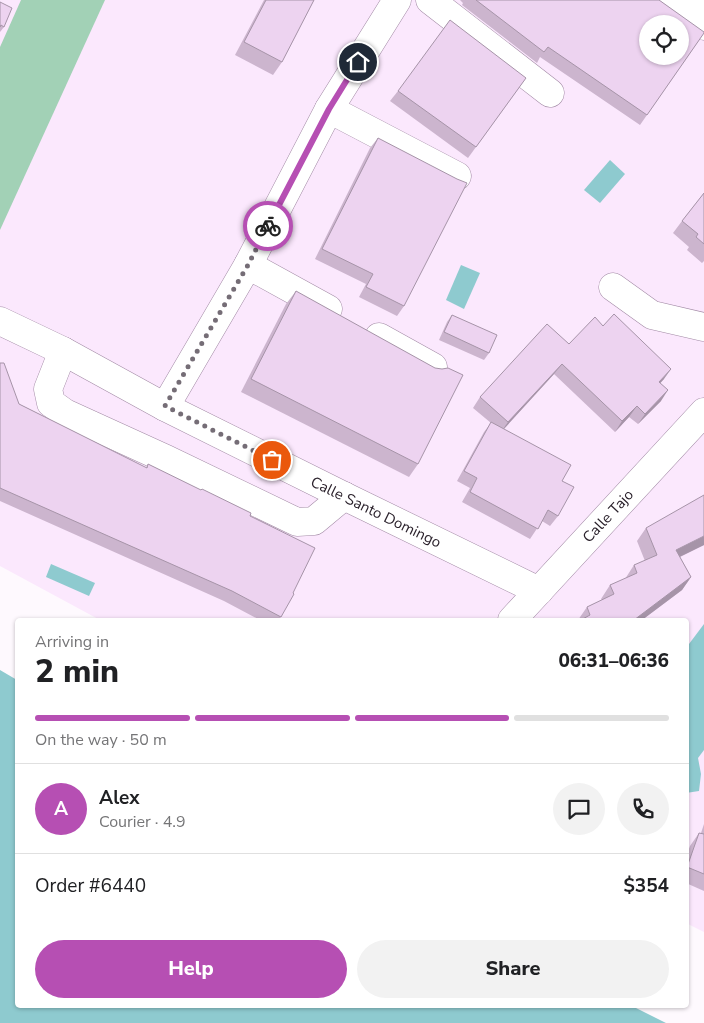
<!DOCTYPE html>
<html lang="en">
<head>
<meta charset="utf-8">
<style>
	body { margin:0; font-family:"Nunito Sans",sans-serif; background:#f2f2f2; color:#202124; height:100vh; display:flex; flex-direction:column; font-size:19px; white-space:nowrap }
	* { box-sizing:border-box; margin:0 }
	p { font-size:16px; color:#757577 }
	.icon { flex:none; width:28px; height:28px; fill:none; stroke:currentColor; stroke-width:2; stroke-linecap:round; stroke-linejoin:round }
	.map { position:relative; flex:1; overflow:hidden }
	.details { position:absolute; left:15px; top:618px; width:674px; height:390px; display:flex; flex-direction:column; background:#fff; border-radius:5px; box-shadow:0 1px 4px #0004 }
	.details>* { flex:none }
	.fabs { position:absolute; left:639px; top:15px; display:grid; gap:10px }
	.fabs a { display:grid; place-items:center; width:50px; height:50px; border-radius:50%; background:#fff; box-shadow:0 1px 4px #0004; font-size:25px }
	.pin { position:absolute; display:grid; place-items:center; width:42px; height:42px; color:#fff; margin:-21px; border:2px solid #fff; border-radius:50%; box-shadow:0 1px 5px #0007 }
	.courier { position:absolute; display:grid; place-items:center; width:50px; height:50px; margin:-25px; border:4px solid #b64fb3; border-radius:50%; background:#fff; color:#222; box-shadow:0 1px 6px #0007 }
	.headline em { font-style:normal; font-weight:800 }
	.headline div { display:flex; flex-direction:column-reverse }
	.headline { display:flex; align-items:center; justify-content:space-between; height:85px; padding:0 20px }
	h1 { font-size:32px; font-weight:800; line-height:38px }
	.bar { display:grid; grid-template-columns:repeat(4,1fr); gap:8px 5px; align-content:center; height:60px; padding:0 20px }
	.bar i { height:6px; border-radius:4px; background:#e0e0e0 }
	.bar .on { background:#b64fb3 }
	.bar p { grid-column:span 4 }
	.line { display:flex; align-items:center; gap:12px; padding:0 20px; border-top:1px solid #e0e0e0 }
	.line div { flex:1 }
	.round { display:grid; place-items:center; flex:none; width:52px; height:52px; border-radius:26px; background:#f2f2f2 }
	.cta { display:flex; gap:10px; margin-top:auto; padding:10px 20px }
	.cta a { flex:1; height:58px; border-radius:30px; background:#b64fb3; color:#fff; font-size:20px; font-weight:800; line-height:58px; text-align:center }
	.cta a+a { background:#f2f2f2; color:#202124 }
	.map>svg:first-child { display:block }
</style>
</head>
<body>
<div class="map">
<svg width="704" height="1023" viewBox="0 0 704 1023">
	<rect width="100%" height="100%" fill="#fef9fe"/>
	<path fill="#fbe8fd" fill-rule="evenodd" d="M0 0H704V932L686 923V620H100L0 566ZM648 24H680V56H648Z"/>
	<path fill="#a2d1b6" d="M21 0H105L0 230V47Z"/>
	<g fill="#8ecacf">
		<path d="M610 160 625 174 600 203 584 190Z"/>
		<path d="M461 265 480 273 464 309 446 300Z"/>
		<path d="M51 564 95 583 89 596 46 577Z"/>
		<path d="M704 624V750L698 758 701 774 699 791 686 793V651L689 644Z"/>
		<path d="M0 670 17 680 18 1005H630L666 1023H0Z"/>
	</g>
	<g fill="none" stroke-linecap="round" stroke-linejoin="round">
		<defs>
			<g id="minor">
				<path d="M430 0 550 93"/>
				<path d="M665 0 704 26"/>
				<path d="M329 109 457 176"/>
				<path d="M248 265 328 309"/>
				<path d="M613 287 652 315 704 327"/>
				<path d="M0 321 63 351 165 407 344 496 539 591"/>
				<path d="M379 337 433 367"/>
				<path d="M63 351 48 389 51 403 65 413 166 459 297 522 314 521 344 496"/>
				<path d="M165 407 248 265 329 109 397 0"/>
				<path d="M512 620 704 412"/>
			</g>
			<path id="major" d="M688 0 704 11"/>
		</defs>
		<use href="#minor" stroke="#a28aa5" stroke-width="29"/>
		<use href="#major" stroke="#a28aa5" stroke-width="29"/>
		<use href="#minor" stroke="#fff" stroke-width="28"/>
		<use href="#major" stroke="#fff" stroke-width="28"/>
	</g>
	<g fill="#ccb5ce">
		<path d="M264 0H314L282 62 273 75 235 55Z"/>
		<path d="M460 0H659L704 33 640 125 540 57 537 63 462 5 463 3Z"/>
		<path d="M0 2 4 27 0 32Z"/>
		<path d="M526 78 468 158 390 101 398 91Z"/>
		<path d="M378 138 404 306 397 316 359 297 366 284 315 259 370 148Z"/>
		<path d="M704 193V261L702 263 687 250 689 247 673 233 682 221Z"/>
		<path d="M296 291 418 464 409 477 241 392 286 304Z"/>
		<path d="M452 315 489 353 484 360 439 340 447 322Z"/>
		<path d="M603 326 664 379 660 383 661 401 638 424 629 417 615 432 554 374 504 429 562 481 558 516 550 526 542 521 530 539 462 502 470 488 457 481 484 432 491 423 473 408 480 397 569 344Z"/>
		<path d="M0 363 19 404 146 468 148 464 250 516 293 593 279 620H260L224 601 0 501Z"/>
		<path d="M646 528 704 545 680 557 691 577 682 590 642 620H578L587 607 602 600 601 599 610 585 625 579 634 565 645 561 637 541Z"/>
		<path d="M704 824V891L686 883V857L690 846 699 833H701Z"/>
	</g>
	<g fill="#a694a8">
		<path d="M562 364 554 374 501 432 508 422Z"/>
		<path d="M671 369 664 379 652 392 659 382Z"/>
		<path d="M668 390 661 401 638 424 645 414Z"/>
		<path d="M637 406 629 417 615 432 622 421Z"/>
		<path d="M704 536V545L667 563 676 550Z"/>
		<path d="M691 577 682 590 642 620H634Z"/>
	</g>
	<g fill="#edd3f0" stroke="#a694a8" fill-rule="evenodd">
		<path d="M266 0H314L282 62 244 42Z"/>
		<path d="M476 0H659L704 32V33L647 115 548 47 544 52ZM648 24H680V56H648Z"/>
		<path d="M0 2 12 8 4 27 1 25 0 27Z"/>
		<path d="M450 20 526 78 476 147 398 91Z"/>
		<path d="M378 138 457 179 467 183 404 306 366 287 373 274 322 249Z"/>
		<path d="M704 193V244L696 237 698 234 682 221Z"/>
		<path d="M296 291 435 368 442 369 448 368 463 375 418 464 251 379Z"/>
		<path d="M614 314 671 369 659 382 668 390 645 414 637 406 622 421 562 364 508 422 480 397 547 324 569 344 595 317 603 326Z"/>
		<path d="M452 315 497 335 489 353 444 332Z"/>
		<path d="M0 363H4L19 404 147 468 148 464 201 490 202 489 251 513 250 516 315 548 293 593 294 594 281 617 232 591 0 488Z"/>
		<path d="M491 422 571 465 562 481 574 487 558 516 548 510 538 529 470 492 477 478 464 471Z"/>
		<path d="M704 495V536L676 550 691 577 634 620H581L590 615 587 607 614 594 610 585 637 573 634 565 657 555 646 528Z"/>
		<path d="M699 833 704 834V874L687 867Z"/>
	</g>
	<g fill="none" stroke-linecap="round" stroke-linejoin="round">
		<path stroke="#756d76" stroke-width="5" stroke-dasharray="0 9" d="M268 226 248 265 165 406 272 460"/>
		<path stroke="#b64fb3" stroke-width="6" d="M268 226 329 109 358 62"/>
	</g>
	<g text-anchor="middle" stroke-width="4" stroke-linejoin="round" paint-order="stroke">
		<g font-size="15" fill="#2b222c" stroke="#fff">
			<text transform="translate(376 512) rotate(26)" y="5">Calle Santo Domingo</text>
			<text transform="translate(608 516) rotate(-47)" y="5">Calle Tajo</text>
		</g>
	</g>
</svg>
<div class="fabs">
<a><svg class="icon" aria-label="locate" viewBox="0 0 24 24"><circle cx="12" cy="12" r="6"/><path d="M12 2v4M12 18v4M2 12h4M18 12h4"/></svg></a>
</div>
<div class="pin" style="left:272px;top:460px;background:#ea580c"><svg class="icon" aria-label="bag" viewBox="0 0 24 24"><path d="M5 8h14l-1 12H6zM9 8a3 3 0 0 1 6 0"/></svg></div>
<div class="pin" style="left:358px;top:62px;background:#1f2937"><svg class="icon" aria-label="home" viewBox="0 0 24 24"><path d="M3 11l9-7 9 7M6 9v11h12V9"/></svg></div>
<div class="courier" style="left:268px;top:226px"><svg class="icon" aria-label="bike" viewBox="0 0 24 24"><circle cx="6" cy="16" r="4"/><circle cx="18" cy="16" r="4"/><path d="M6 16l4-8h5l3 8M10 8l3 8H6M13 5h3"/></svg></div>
<section class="details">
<div class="headline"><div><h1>2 min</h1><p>Arriving in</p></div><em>06:31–06:36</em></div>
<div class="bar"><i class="on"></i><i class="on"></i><i class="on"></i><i></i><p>On the way · 50 m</p></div>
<div class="line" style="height:90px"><b class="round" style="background:#b64fb3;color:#fff">A</b><div><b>Alex</b><p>Courier · 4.9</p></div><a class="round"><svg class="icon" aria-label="chat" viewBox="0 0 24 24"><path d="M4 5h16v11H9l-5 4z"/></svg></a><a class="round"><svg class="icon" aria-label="phone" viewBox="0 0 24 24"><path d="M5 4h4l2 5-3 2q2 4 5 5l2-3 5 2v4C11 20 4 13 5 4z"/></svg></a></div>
<div class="line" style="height:65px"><div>Order #6440</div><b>$354</b></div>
<div class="cta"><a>Help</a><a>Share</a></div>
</section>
</div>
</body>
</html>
